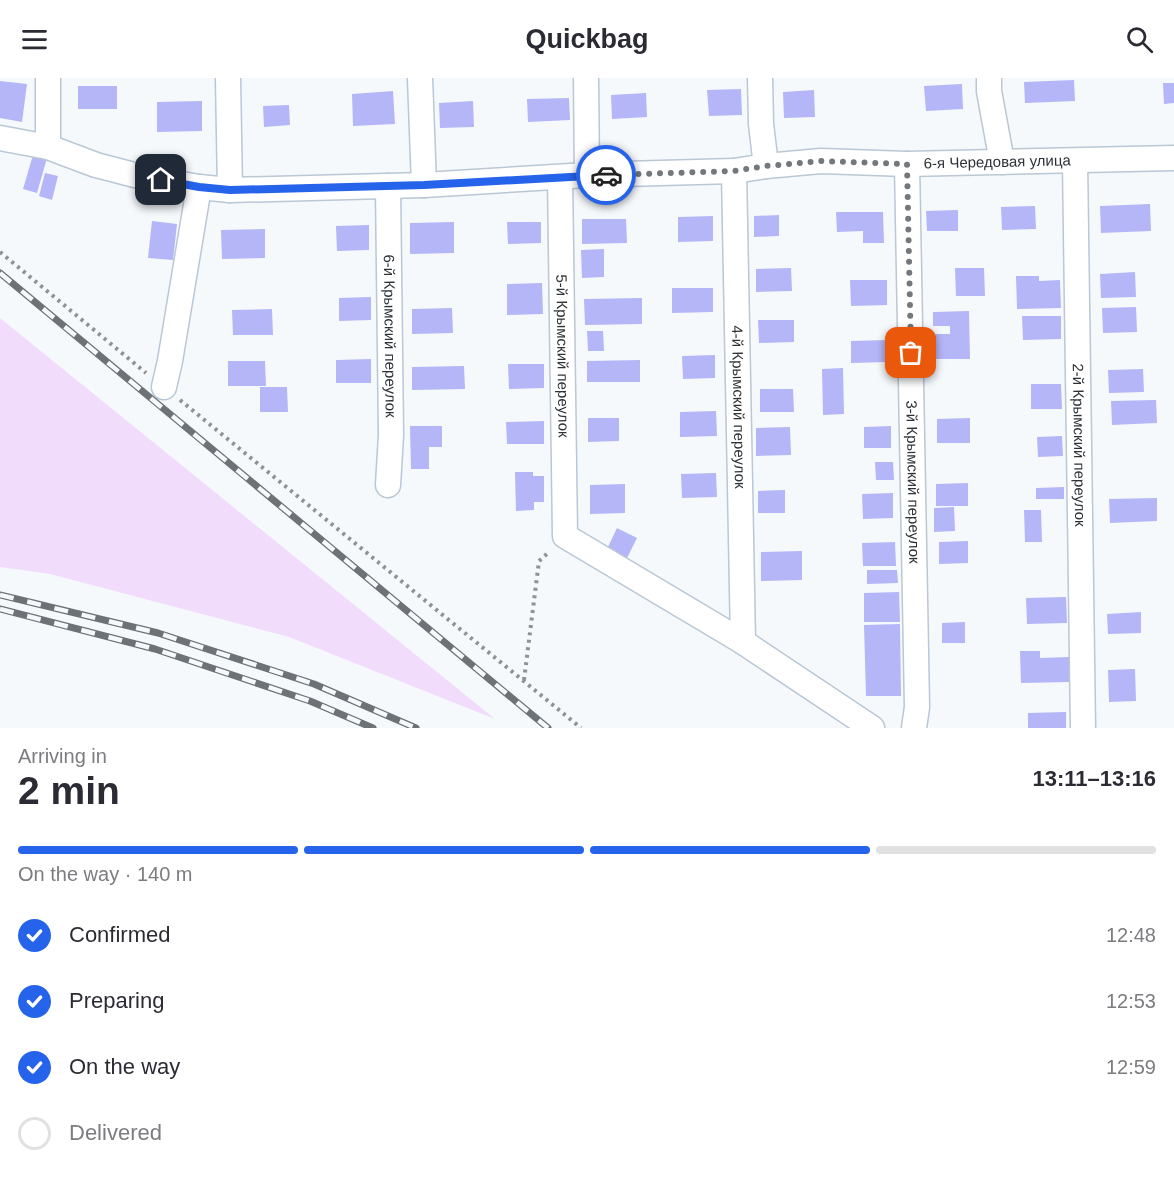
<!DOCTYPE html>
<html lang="en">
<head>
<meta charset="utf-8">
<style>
	body { margin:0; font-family:Arial,sans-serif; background:#f2f2f3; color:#2b2b33; height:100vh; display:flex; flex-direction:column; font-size:22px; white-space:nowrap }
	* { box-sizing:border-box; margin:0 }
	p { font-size:20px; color:#7c7c81 }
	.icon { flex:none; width:33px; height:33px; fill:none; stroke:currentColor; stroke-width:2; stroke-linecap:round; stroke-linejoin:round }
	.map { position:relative; height:650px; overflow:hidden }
	.panel { display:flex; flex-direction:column; background:#fff; flex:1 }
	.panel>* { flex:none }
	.pin { position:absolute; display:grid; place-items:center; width:51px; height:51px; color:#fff; margin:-26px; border-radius:12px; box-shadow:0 3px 9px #0006 }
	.courier { position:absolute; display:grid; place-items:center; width:60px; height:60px; margin:-30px; border:4px solid #2563eb; border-radius:50%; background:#fff; color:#222; box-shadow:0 2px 8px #0007 }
	.summary em { font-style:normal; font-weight:700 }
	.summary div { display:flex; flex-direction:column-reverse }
	.summary { display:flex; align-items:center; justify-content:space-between; height:102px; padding:0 18px }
	h1 { font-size:39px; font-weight:700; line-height:45px }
	.bar { display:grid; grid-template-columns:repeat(4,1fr); gap:9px 6px; align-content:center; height:72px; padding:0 18px }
	.bar i { height:8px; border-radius:4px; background:#e1e1e2 }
	.bar .current { background:#2563eb }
	.bar p { grid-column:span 4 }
	ol { padding:0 18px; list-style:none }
	li { display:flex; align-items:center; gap:18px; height:66px }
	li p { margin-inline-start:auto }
	li .icon { padding:6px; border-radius:50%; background:#2563eb; color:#fff; stroke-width:4 }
	li:last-child { color:#7c7c81 }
	li i { width:33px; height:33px; border:3px solid #e1e1e2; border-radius:50% }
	header { display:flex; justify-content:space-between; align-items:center; height:78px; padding:0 18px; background:#fff; font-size:27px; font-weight:700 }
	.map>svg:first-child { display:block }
</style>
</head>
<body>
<header><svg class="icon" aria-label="menu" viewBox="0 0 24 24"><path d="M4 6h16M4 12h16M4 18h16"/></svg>Quickbag<svg class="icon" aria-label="search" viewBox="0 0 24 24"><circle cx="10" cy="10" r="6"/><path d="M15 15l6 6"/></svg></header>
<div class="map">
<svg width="1174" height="650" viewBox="0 0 1174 650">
	<rect width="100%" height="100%" fill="#f6f9fc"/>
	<path fill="#f2dcfc" d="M0 240 495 641 289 559 50 496 0 489Z"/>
	<g fill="#b4b6f7">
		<path d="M1074 2 1075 23 1025 25 1024 4Z"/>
		<path d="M0 3 27 6 22 44 0 40Z"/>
		<path d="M1163 5H1174V25L1164 26Z"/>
		<path d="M962 6 963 31 926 33 924 8Z"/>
		<rect x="78" y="8" width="39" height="23"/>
		<path d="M741 11 742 37 709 38 707 12Z"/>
		<path d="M814 12 815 39 784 40 783 14Z"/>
		<path d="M393 13 395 46 353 48 352 16Z"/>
		<path d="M646 15 647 39 612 41 611 17Z"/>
		<path d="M569 20 570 42 528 44 527 21Z"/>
		<path d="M202 23V53L157 54V24Z"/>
		<path d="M473 23 474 49 440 50 439 25Z"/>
		<path d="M289 27 290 47 264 49 263 28Z"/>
		<path d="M33 77 47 80 37 115 23 111Z"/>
		<path d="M45 95 58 98 52 122 39 118Z"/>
		<path d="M1150 126 1151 153 1101 155 1100 128Z"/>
		<path d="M1035 128 1036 151 1002 152 1001 129Z"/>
		<path d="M958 132V153H927L926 133Z"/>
		<path d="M836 134H883L884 165H863V153L837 154Z"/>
		<path d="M779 137V158L754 159V138Z"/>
		<path d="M713 138V163L678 164V139Z"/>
		<path d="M582 141H626L627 165 582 166Z"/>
		<path d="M152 143 177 146 173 182 148 180Z"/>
		<path d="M454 144V175L410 176V145Z"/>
		<path d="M507 144H541V165L508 166Z"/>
		<path d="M369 147V172L337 173 336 148Z"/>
		<path d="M265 151V180L222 181 221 152Z"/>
		<path d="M604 171V199L582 200 581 172Z"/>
		<path d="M791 190 792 213 756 214V191Z"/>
		<path d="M955 190H984L985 218H956Z"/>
		<path d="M1135 194 1136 219 1101 220 1100 196Z"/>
		<path d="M1016 198H1039V203L1060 202 1061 230 1017 231Z"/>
		<path d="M850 202H887V227L851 228Z"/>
		<path d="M542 205 543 236 507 237V206Z"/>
		<path d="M672 210H713V234L672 235Z"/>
		<path d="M371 219V242L339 243V220Z"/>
		<path d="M642 220V246L585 247 584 221Z"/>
		<path d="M1136 229 1137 254 1103 255 1102 230Z"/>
		<path d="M452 230 453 255 412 256V231Z"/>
		<path d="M272 231 273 257H233L232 232Z"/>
		<path d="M969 233 970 281H931V256H950V248H933V234Z"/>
		<path d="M1022 238H1061V261L1023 262Z"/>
		<path d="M758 242H794V264L759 265Z"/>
		<path d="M587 253H603L604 273H588Z"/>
		<path d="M888 262V284L851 285V263Z"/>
		<path d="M715 277V300L683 301 682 278Z"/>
		<path d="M371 281V305H336V282Z"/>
		<path d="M640 282V304H587V283Z"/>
		<path d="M228 283H265L266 308H228Z"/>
		<path d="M508 286H544V310L509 311Z"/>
		<path d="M464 288 465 311 412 312V289Z"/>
		<path d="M843 290 844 336 823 337 822 291Z"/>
		<path d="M1143 291 1144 314 1109 315 1108 292Z"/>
		<path d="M1031 306H1061L1062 331H1031Z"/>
		<path d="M260 309H287L288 334H260Z"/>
		<path d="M760 311H793L794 334H760Z"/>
		<path d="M1156 322 1157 345 1112 347 1111 323Z"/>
		<path d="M716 333 717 358 680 359V334Z"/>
		<path d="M588 340H619V363L588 364Z"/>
		<path d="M970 340V365H937V341Z"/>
		<path d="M544 343V366H507L506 344Z"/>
		<path d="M410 348H442V369H429V391H411Z"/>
		<path d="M891 348V370H864V349Z"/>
		<path d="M790 349 791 377 756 378V350Z"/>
		<path d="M1062 358 1063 378 1038 379 1037 359Z"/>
		<path d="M875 384H893L894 402H876Z"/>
		<path d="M515 394H533V398H544V424H534V432L516 433Z"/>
		<path d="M716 395 717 419 682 420 681 396Z"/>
		<path d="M968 405V428H936V406Z"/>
		<path d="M625 406V435L590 436V407Z"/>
		<path d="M1064 409V421H1036V410Z"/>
		<path d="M785 412V435H758V413Z"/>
		<path d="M893 415V440L863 441 862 416Z"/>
		<path d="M1157 420V443L1110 445 1109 421Z"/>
		<path d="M954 429 955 453 934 454V430Z"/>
		<path d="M1024 432H1041L1042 464H1025Z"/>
		<path d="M617 450 637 460 627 480 607 471Z"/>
		<path d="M968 463V485L939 486V464Z"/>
		<path d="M895 464 896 488H863L862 465Z"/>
		<path d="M802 473V502L761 503V474Z"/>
		<path d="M867 492H897L898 505 867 506Z"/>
		<path d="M899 514 900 544H864V515Z"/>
		<path d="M1066 519 1067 545 1027 546 1026 520Z"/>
		<path d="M1141 534V555L1108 556 1107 536Z"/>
		<path d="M965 544V565H942V545Z"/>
		<path d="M900 546 901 618H866L864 547Z"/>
		<path d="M1020 573H1040V580L1069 579V604L1021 605Z"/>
		<path d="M1135 591 1136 623 1109 624 1108 592Z"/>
		<path d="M1066 634V650H1028V635Z"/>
	</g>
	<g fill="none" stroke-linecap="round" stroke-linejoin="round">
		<defs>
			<g id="street">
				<path d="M228 0 230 112"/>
				<path d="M420 0 424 107"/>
				<path d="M586 0 587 97"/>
				<path d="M760 0 761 46 766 88"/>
				<path d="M989 0V13L1002 84"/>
				<path id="s1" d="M0 60 48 69 96 87 142 99 199 109 230 112 424 107 587 97 734 93 766 88 821 83 907 86 1174 80"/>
				<path d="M48 69V0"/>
				<path id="s2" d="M1075 83 1083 650"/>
				<path id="s3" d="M907 86 917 629 914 650"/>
				<path id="s4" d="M734 93 743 564"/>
				<path id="s5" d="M560 100 565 458 743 564 872 650"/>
				<path id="s6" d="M388 108 391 357 388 407"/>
				<path d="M164 309 170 283 199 109"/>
			</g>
		</defs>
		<use href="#street" stroke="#bac7d5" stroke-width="27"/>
		<g stroke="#8d9296" stroke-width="4" stroke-dasharray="3 4.5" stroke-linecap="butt">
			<path d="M0 174 146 295"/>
			<path d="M180 322 581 650"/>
			<path d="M524 602 539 483 550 473"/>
		</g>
		<use href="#street" stroke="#fff" stroke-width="24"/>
		<defs>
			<g id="rail">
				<path d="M0 195 548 650"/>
				<path d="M0 517 158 555 314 606 416 650"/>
				<path d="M0 531 155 571 310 623 373 650"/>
			</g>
		</defs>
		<use href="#rail" stroke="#6d7277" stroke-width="7"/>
		<use href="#rail" stroke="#f6f9fc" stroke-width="4.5" stroke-dasharray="14" stroke-linecap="butt"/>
	</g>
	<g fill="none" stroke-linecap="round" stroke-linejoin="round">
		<path stroke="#73787c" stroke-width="6" stroke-dasharray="0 10.8" d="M606 97 734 93 766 88 821 83 907 86 911 275"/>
		<path stroke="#2563eb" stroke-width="8" d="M161 102 199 109 230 112 424 107 606 97"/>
	</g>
	<g text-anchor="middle" stroke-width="5" stroke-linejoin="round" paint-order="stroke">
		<g font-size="15" fill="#2c3237" stroke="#f6f9fc">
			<text dy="5" stroke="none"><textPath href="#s1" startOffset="1005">6-я Чередовая улица</textPath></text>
			<text dy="5" stroke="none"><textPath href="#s6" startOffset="150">6-й Крымский переулок</textPath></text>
			<text dy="5" stroke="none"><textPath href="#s5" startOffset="178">5-й Крымский переулок</textPath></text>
			<text dy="5" stroke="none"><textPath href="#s4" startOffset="236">4-й Крымский переулок</textPath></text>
			<text dy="5" stroke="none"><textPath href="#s2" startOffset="284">2-й Крымский переулок</textPath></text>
			<text dy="5" stroke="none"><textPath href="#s3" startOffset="318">3-й Крымский переулок</textPath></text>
		</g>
	</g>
</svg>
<div class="pin" style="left:911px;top:275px;background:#ea580c"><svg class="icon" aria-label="bag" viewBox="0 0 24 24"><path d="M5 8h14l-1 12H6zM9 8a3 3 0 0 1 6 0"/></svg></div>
<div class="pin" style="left:161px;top:102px;background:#1f2937"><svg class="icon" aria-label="home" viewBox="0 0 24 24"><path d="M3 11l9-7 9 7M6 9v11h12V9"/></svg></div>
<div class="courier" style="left:606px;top:97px"><svg class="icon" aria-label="car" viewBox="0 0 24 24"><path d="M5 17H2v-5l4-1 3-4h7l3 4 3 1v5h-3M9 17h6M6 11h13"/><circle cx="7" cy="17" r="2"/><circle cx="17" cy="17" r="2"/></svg></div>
</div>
<section class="panel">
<div class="summary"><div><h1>2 min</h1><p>Arriving in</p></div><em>13:11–13:16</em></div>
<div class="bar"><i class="current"></i><i class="current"></i><i class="current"></i><i></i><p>On the way · 140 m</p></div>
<ol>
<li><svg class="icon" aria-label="check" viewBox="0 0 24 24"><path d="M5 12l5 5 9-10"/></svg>Confirmed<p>12:48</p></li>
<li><svg class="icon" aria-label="check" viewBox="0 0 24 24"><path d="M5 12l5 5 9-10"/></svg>Preparing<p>12:53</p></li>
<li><svg class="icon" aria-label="check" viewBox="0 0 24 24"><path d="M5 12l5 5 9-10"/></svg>On the way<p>12:59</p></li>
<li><i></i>Delivered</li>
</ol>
</section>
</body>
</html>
